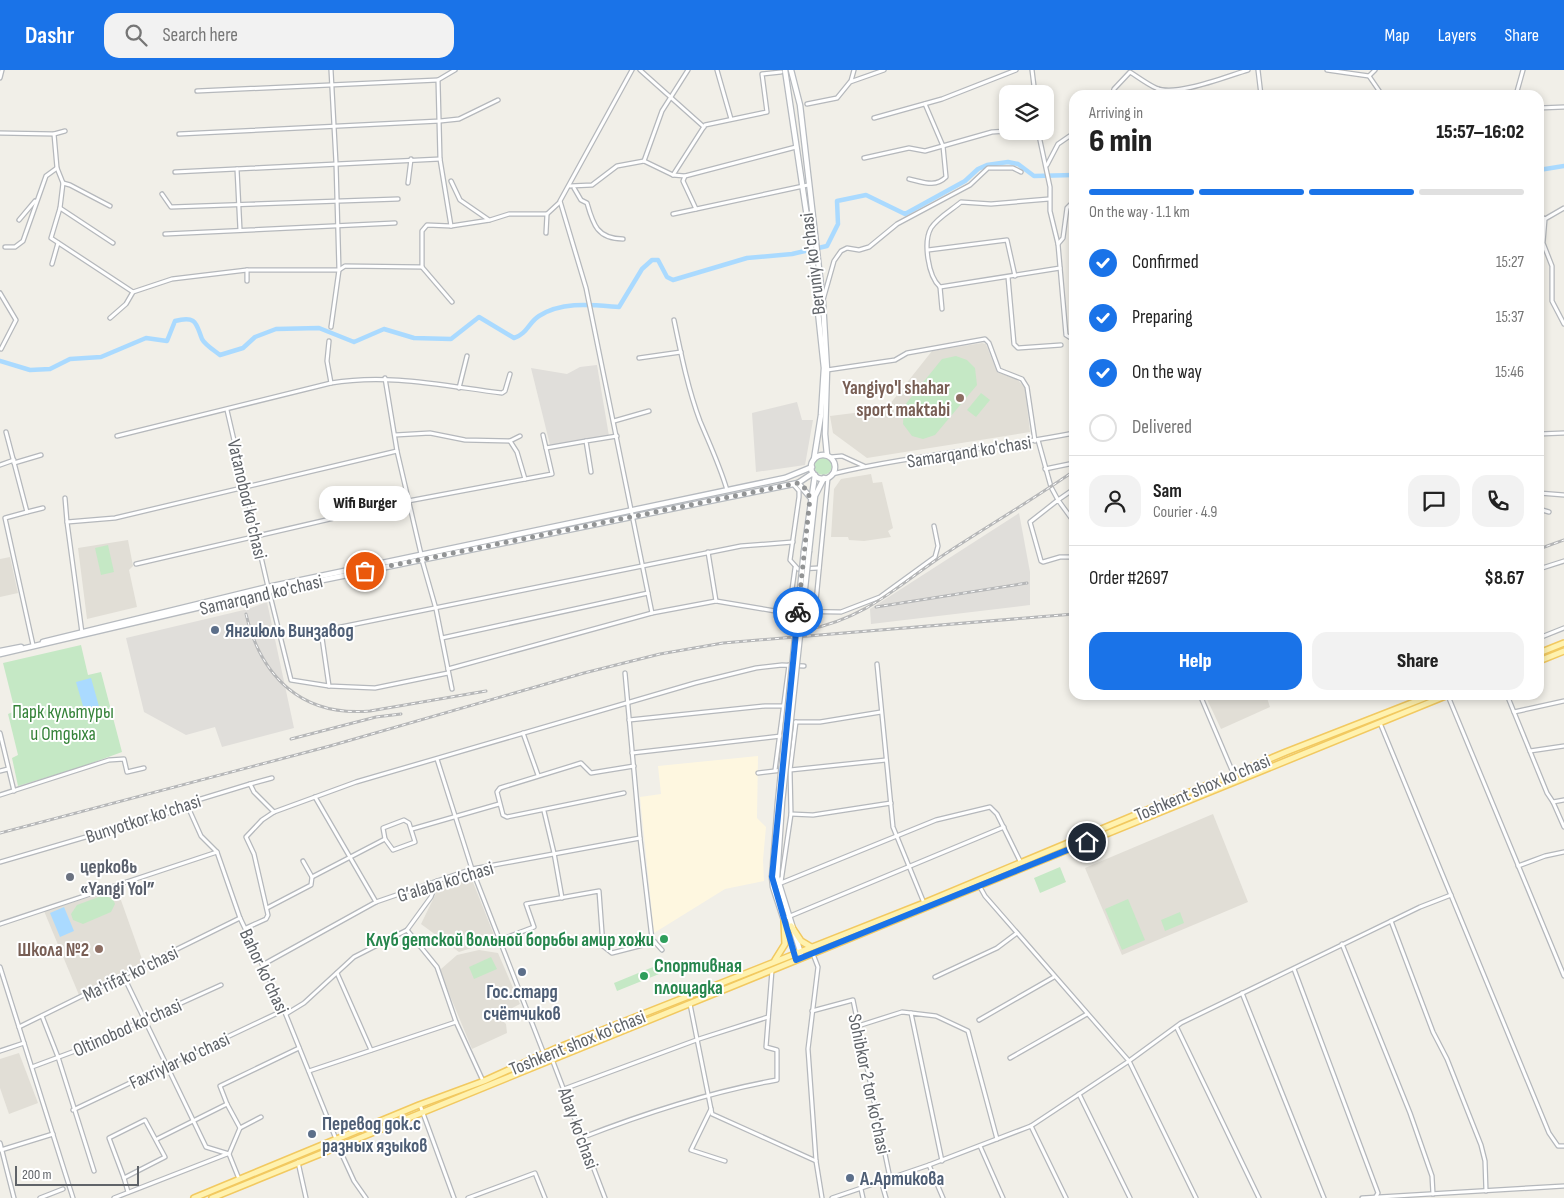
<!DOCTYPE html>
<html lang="en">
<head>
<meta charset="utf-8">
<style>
	body { margin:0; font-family:"Sofia Sans Condensed",sans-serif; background:#f2f2f2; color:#222; height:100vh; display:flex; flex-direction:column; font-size:19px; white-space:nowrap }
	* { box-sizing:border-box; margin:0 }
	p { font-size:16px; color:#767676 }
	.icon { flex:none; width:28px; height:28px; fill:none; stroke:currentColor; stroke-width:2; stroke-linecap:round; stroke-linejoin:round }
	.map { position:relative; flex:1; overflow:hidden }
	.panel { position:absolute; left:1069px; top:20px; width:475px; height:610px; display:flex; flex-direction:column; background:#fff; border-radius:15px; box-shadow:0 2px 8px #0003 }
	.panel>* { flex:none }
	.tools { position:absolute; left:999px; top:15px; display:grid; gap:10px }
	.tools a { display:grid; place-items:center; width:55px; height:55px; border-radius:10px; background:#fff; box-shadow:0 2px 8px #0003; font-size:25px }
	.scale { position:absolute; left:15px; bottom:12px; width:124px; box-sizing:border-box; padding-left:5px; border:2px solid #5f6368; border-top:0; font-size:14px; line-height:18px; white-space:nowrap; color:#5f6368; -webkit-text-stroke:4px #fff; paint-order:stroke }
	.pin { position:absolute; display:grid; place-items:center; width:42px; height:42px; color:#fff; margin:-21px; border:2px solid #fff; border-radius:50%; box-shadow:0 1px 5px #0007 }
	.courier { position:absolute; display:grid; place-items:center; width:50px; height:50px; margin:-25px; border:4px solid #1a73e8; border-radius:50%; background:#fff; color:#222; box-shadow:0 1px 6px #0007 }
	.bubble { position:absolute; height:35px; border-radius:15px; background:#fff; box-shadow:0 2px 8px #0003; font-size:16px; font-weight:800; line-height:35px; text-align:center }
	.head em { font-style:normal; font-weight:800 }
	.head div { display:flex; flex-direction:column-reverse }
	.head { display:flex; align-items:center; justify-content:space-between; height:85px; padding:0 20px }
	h1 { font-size:32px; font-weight:800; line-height:38px }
	.bar { display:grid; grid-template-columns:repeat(4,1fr); gap:8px 5px; align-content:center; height:60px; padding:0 20px }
	.bar i { height:6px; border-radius:4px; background:#e0e0e0 }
	.bar .current { background:#1a73e8 }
	.bar p { grid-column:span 4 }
	.line { display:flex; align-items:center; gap:12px; padding:0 20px; border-top:1px solid #e0e0e0 }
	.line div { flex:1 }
	.round { display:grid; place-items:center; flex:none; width:52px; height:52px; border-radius:15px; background:#f2f2f2 }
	ol { padding:0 20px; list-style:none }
	li { display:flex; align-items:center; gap:15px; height:55px }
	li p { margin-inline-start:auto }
	li .icon { padding:5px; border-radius:50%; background:#1a73e8; color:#fff; stroke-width:4 }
	li:last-child { color:#767676 }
	li i { width:28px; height:28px; border:2px solid #e0e0e0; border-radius:50% }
	.action { display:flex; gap:10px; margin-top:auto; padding:10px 20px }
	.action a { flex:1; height:58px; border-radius:15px; background:#1a73e8; color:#fff; font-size:20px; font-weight:800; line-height:58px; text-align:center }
	.action a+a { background:#f2f2f2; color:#222 }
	header { display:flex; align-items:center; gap:30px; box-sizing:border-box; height:70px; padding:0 25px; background:#1a73e8; color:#fff }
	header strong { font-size:24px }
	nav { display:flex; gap:28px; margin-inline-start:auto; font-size:18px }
	.search { width:350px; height:45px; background:#f2f2f2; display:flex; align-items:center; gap:12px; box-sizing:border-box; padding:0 18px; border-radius:15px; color:#767676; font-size:19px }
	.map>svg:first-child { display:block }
</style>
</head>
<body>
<header>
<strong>Dashr</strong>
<div class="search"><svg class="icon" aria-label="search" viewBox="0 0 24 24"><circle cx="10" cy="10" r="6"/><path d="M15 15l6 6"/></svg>Search here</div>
<nav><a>Map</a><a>Layers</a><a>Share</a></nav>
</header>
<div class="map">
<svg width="1564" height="1128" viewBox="0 0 1564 1128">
	<rect width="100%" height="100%" fill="#f1efe8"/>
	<path fill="#fef7e0" d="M758 686 757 748 766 757 763 790 764 811 725 819 654 863 640 727 661 724 658 696Z"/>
	<g fill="#e0deda">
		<path d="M1069 173 1074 175V262L1071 259Z"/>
		<path d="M597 295 609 366 550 375 531 298 567 304 580 297Z"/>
		<path d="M797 332 802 350H813L805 395 756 402 752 343Z"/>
		<path d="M1019 443 1030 502V535L871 554 870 539Z"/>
		<path d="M267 532 294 658 222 677 215 657 186 665 144 642 126 568 248 539Z"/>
	</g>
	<g fill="#e1ded6">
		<path d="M982 273 986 274 997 302 1018 310 1025 318 1030 362 867 388 833 363 830 346 886 339 932 281Z"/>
		<path d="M871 404 873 413 882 412 893 458 888 461 891 467 864 471 849 470 848 467H831L834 419 841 409Z"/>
		<path d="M128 470 133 496 129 500 137 537 87 549 78 478Z"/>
		<path d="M10 487 18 523 0 527V489Z"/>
		<path d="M1205 625H1266L1270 637 1221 659Z"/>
		<path d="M1213 744 1248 832 1122 885 1085 798Z"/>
		<path d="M469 802 496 870 459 882 421 854 442 811Z"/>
		<path d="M117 819 143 892 79 925 44 841Z"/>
		<path d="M479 880 498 883 520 934 497 946 506 954 507 963 472 979 441 904V899L457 885Z"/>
		<path d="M19 983 38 1033 9 1044 0 1018V989Z"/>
	</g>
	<g fill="#c5e8c5">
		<path d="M956 286 967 290 975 298 977 315 935 365 923 369 912 366 903 354 904 336 942 289Z"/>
		<path d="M981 323 990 330 976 347 967 340Z"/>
		<circle cx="823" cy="396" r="9"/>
		<path d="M108 475 114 502 101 505 95 478Z"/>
		<path d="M81 575 88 605 101 602 122 682 81 697 18 716 12 688 18 685 8 644 15 641 3 593Z"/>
		<path d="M1060 797 1066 812 1040 823 1034 808Z"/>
		<path d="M104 825 113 829 115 834 111 842 83 854 73 850 71 844 77 835Z"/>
		<path d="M1128 829 1145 870 1122 880 1105 839Z"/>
		<path d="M1180 842 1184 853 1165 861 1161 850Z"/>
		<path d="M491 887 497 899 474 909 469 897Z"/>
		<path d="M670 890 674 898 617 921 614 913Z"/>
	</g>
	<g fill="#aadaff">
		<path d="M91 608 100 640 85 643 76 612Z"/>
		<path d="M64 837 74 861 60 867 50 843Z"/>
	</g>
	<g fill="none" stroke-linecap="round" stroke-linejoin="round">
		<g stroke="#aadaff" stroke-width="4.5">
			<path d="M1539 100 1564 96"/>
			<path d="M0 291 30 300 50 299 70 289 101 287 146 268 167 271 175 251C197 245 196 254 202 269 205 275 215 281 220 285L243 278 255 267 276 259 319 258 354 272 384 259 414 268 451 269 479 247 514 268C527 264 529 252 539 246 563 231 592 235 619 237L642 199 652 190H658L667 207 673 210 747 188 792 184 827 176 838 154 837 131 866 125 905 144 965 111 978 99 987 95 1008 92 1018 94 1034 106 1074 105"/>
		</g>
		<defs>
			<g id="minor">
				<path d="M632 0 560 131 586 218 652 543"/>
				<path d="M640 0 704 57"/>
				<path d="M717 0 731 49"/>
				<path d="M1032 0 1035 24"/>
				<path d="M1258 0 1261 25"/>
				<path d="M1327 0 1369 6 1382 25"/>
				<path d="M1369 6 1375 0"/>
				<path d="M0 8 2 0"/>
				<path d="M851 11 854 0"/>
				<path d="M197 21 438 10"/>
				<path d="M1112 25 1114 19 1130 2C1138 7 1147 14 1156 18 1176 27 1227 6 1248 0"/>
				<path d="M1157 25 1158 19"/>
				<path d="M1516 25 1523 0"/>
				<path d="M807 34 837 28 850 12 884 0"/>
				<path d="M1539 38 1564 37"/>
				<path d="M874 48 942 29 1016 0"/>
				<path d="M1038 61 1050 117V141L1058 174 1066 265 1074 270"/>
				<path d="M0 63 54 64 65 61"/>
				<path d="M54 64 57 98 63 113 60 138 51 168 133 222"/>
				<path d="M179 64 440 51 459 49 498 30"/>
				<path d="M864 88 909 78 925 81 992 62 1008 61"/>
				<path d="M644 91 662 41 688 0"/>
				<path d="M1047 95 1058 74 1074 63"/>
				<path d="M237 99 240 160"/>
				<path d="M175 102 440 89"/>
				<path d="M673 105 705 55 767 42 762 4 781 2"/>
				<path d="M685 106 683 111 696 139"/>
				<path d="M909 109C923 112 935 118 946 107L943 76 925 34"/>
				<path d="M451 111 460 130 489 150"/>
				<path d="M63 113 70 115 110 136"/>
				<path d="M408 113 411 89"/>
				<path d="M570 116 592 115 617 96 644 91 673 105 685 106 796 77"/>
				<path d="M574 118 581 130 587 133C593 154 597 169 623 169"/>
				<path d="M162 124 171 137 398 129"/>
				<path d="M60 138 113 173"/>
				<path d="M1564 138 1545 149 1543 173 1552 196V231L1564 254"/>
				<path d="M673 144 808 115"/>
				<path d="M1539 145 1545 149"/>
				<path d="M19 150 35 131"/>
				<path d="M451 156 440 89 438 10 455 0"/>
				<path d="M546 163 547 144 560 132"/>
				<path d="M165 164 395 153"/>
				<path d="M1058 174 1063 168 1067 138 1072 133"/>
				<path d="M5 177H15L23 171 46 106 57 98"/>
				<path d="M928 180 1007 170 1015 206"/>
				<path d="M52 194 58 173"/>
				<path d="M422 197 452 232"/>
				<path d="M247 200V211"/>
				<path d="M1008 207 1014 274 1018 278 1061 275"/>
				<path d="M940 217 1060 198"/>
				<path d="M0 223 16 250 1 279"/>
				<path d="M823 230 834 191 841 181 847 178 859 180 869 177 897 154 970 115 988 98H1013L1021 102"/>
				<path d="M942 239 940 217C928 206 923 172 931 158 937 148 953 139 961 132L991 134 1049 129"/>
				<path d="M110 248 126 234 133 222 172 209 247 200H339L345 196 422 197V161L427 155 451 156 490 150 509 144H547"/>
				<path d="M674 250C681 284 688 319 700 351 710 375 720 396 727 420"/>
				<path d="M331 257 339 200 336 93 331 0"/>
				<path d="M329 271 327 291 331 313"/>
				<path d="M639 288 681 282"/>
				<path d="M827 300 895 290 907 283 985 269 989 273 999 300 1022 309 1027 317 1035 371"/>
				<path d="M385 308 397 381 421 484"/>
				<path d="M459 318 467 286"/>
				<path d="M227 340 268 517"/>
				<path d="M614 351 649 341"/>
				<path d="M6 362 27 442 5 448 33 575"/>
				<path d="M1539 364 1564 363"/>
				<path d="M395 365 430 363 465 370 510 371"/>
				<path d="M543 365 546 378 586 371"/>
				<path d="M117 366 331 313C388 303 445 316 502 323L505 321 510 304"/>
				<path d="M520 366 510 371 517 382 525 409"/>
				<path d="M1038 370 1051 417 1058 430 1074 419"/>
				<path d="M831 387 842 386 864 396"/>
				<path d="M14 393 41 385"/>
				<path d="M0 395 14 390"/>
				<path d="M1045 399 1074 393"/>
				<path d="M591 402 586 371 617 366"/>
				<path d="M832 404C911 385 994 379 1074 363"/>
				<path d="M793 414 799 421V427L790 490 798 499 819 498"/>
				<path d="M1539 423 1564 425"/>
				<path d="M65 428 67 452 115 448 397 381"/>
				<path d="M1539 439 1549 442"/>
				<path d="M27 442 43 438"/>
				<path d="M67 452 82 563"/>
				<path d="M1074 452 1058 430 1030 452 1041 491 1043 492 1060 487H1074"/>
				<path d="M708 482 716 531"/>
				<path d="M422 490 436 539 452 619"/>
				<path d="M136 494 408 431 552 404 546 378"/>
				<path d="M1539 499 1564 491"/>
				<path d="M269 521 291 610 329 616 375 618 448 603"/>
				<path d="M789 541 795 498"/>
				<path d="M815 542 828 408"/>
				<path d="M442 568 648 523"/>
				<path d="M1539 568 1564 558"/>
				<path d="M877 594 893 757 924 833"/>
				<path d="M448 599 652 543 716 531 775 541 841 542 880 527 935 487 938 476 934 456"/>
				<path d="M625 603 640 768 652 869 662 880"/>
				<path d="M329 616 321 561 741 476 793 472"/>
				<path d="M1200 625 1234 705"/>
				<path d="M1507 625 1547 723 1553 732 1564 757"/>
				<path d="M1448 626 1564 906"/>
				<path d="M1514 642 1564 631"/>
				<path d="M629 650 765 636H783"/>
				<path d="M795 652H820L881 642"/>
				<path d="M1380 653 1549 1063 1558 1076H1564"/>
				<path d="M0 663 14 721"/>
				<path d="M523 663 538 705"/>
				<path d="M1530 681 1564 676"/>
				<path d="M632 683 781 666"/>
				<path d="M437 689 472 799 544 984"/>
				<path d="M775 700 789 595"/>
				<path d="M790 700 886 690"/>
				<path d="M0 701 8 699"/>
				<path d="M758 703 783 700"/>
				<path d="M250 714 272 708"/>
				<path d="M624 723 507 747 503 745 497 722 500 718 581 693 591 703 634 696"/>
				<path d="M0 725 109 690 124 689 127 702 144 698"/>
				<path d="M315 727 376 832"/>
				<path d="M1553 732 1564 730"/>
				<path d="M188 737 201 766 217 782 240 848 284 940 336 1069"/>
				<path d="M544 741 554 783 562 828"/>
				<path d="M791 744 813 745 891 733"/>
				<path d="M404 750 409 753 415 772 393 780 385 769 383 758Z"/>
				<path d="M412 759 499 734"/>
				<path d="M0 792 188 737 191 732 250 714 254 722 274 742"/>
				<path d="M1518 796 1545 786 1564 782"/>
				<path d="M312 807 385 769"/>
				<path d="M781 812 791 744 790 700 796 652"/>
				<path d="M781 813 936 750 990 737 997 744 1021 793"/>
				<path d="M980 817 985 826 1129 991 1196 1128"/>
				<path d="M267 838 311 815 312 807 303 791"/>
				<path d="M783 849 1004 757"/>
				<path d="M1391 851 1433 962 1447 989 1481 1075 1485 1091 1486 1121"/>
				<path d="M0 854 217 782"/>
				<path d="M246 858 266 849 268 845 254 784 246 767 262 750 274 742 356 712 695 613 756 598 782 595 804 596"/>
				<path d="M407 860 437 897 456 952 483 1011"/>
				<path d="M500 870 534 857 526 834 599 821 603 876 612 883 655 872"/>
				<path d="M1342 874 1410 1043 1432 1106 1433 1124"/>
				<path d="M813 884 818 897 808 979 816 1091 822 1128"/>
				<path d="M264 894 376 832 437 811 472 799 640 768"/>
				<path d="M0 897 73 1128"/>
				<path d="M1294 899 1378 1123 1375 1128"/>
				<path d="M337 903 371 980"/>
				<path d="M124 907 206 1077 229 1084"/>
				<path d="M935 907 997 878 1017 863"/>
				<path d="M1242 923 1324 1128"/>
				<path d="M690 934 712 1044 816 1091"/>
				<path d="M812 941 853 930 890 1108"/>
				<path d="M286 944 304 933 354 887 407 860 431 827 437 811"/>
				<path d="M42 946 58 987 94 1101"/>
				<path d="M979 950 1054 907"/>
				<path d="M858 956 902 942 911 943"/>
				<path d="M19 957 240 848"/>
				<path d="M1177 958 1259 1128"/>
				<path d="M0 981 24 973"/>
				<path d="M1010 988 1087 944"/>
				<path d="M552 989 605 1128"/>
				<path d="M32 997 75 981 221 915"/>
				<path d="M309 1001 456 952"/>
				<path d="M564 1019 699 969 768 947"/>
				<path d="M1079 1024 1130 1128"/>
				<path d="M420 1035 454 1128"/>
				<path d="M711 1039 691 1080 725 1091"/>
				<path d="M73 1040 284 940"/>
				<path d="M261 1047 240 1058 227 1034 220 1016 299 978"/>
				<path d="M145 1050 165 1087 124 1108 109 1068Z"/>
				<path d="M1031 1056 1066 1128"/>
				<path d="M581 1068C645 1043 709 1022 777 1010V980L766 977 772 900"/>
				<path d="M157 1069 227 1034"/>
				<path d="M0 1073 14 1128"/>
				<path d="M338 1076 354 1111 366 1128"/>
				<path d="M980 1076 1003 1128"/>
				<path d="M1 1080 53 1064"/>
				<path d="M942 1091 911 943 936 946 968 961 997 1069"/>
				<path d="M298 1092 306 1128"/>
				<path d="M929 1095 943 1128"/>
				<path d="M124 1108 128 1122"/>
				<path d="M239 1109 229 1084 240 1058"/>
				<path d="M881 1111 886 1128"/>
				<path d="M861 1119 863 1128"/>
				<path d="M40 1128 63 1119"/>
				<path d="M114 1128 227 1084"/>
				<path d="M468 1128 535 1103 545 1128"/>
				<path d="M832 1128 929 1095 1031 1056 1129 991 1181 953 1420 837 1451 825"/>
				<path d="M1362 1128 1564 1116"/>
			</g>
			<g id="secondary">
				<path d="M785 0 810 167 824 298 821 345 814 389"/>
				<path d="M791 0 800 35 823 233 827 300 825 364 827 385"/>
				<circle cx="823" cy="397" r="12"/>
				<path d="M798 413 810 427"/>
				<path d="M804 481 815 405"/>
				<path d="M809 481 815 426 824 408"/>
				<path d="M43 572 268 517 785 408 812 397"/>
				<path d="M0 581 21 577"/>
				<path d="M0 584 269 521 798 413 813 403"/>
				<path d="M772 807 773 817 796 887"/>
				<path d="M777 807 801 884"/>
			</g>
			<g id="primary">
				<path d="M1539 583 1564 573"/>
				<path d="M1539 591 1564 581"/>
				<path d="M791 856 801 871 811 877"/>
				<path d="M775 890 785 874 784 851"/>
				<path d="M194 1128 419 1035 484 1011 557 978 924 833 1286 682 1432 625"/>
				<path d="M212 1128 1448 625"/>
			</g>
		</defs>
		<use href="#minor" stroke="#b5b8bc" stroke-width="5.5"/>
		<use href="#secondary" stroke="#b6babf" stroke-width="7"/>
		<use href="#primary" stroke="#f2c960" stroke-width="8"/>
		<use href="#minor" stroke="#fff" stroke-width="3"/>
		<use href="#secondary" stroke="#fff" stroke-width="4.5"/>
		<use href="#primary" stroke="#fff2af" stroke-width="5"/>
		<defs>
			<g id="rail">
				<path d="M1539 479 1564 470"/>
				<path d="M876 537 1027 513"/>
				<path d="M246 544C261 608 303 647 370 641L486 621"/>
				<path d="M806 560C867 548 897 516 945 484 988 456 1032 430 1074 401"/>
				<path d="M291 669 376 647 401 644"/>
				<path d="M0 763 330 676 584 603 660 584 723 573 1074 544"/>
			</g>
		</defs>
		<use href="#rail" stroke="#b6b7b8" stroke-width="3"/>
		<use href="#rail" stroke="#fff" stroke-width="1" stroke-dasharray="4" stroke-linecap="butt"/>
		<defs>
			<g id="secondary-bridge">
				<path d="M772 807 778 732 804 481"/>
				<path d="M777 807 782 732 809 481"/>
			</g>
		</defs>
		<use href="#secondary-bridge" stroke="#b6babf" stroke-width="7" stroke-linecap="butt"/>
		<use href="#secondary-bridge" stroke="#fff" stroke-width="4.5"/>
	</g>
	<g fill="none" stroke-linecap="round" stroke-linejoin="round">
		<path stroke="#929495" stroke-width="5" stroke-dasharray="0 9" d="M365 501 798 413 806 419 810 428 798 542"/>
		<path stroke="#1a73e8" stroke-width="6" d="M798 542 772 807 796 890 1087 772"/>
	</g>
	<g fill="#8d6e63" stroke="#fff" stroke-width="2">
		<circle cx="960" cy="328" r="5"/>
		<circle cx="99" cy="879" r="5"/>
	</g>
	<g fill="#5c6f8a" stroke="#fff" stroke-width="2">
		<circle cx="215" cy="560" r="5"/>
		<circle cx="522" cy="902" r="5"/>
		<circle cx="312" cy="1064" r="5"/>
		<circle cx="850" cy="1108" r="5"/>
	</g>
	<circle fill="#6b7280" stroke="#fff" stroke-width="2" cx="70" cy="807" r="5"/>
	<g fill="#2e9e5b" stroke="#fff" stroke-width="2">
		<circle cx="664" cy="869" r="5"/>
		<circle cx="644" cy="906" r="5"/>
	</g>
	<g text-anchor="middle" stroke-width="4" stroke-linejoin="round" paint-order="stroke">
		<g font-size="19" fill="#5f6368" stroke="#fff">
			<text transform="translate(812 194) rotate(-97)" y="7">Beruniy ko'chasi</text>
			<text transform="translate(969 381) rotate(-9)" y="7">Samarqand ko'chasi</text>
			<text transform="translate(248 429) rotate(77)" y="7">Vatanobod ko'chasi</text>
			<text transform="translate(261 524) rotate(-13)" y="7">Samarqand ko'chasi</text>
			<text transform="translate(1202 717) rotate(-23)" y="7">Toshkent shox ko'chasi</text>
			<text transform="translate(143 748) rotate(-18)" y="7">Bunyotkor ko'chasi</text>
			<text transform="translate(445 811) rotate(-17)" y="7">G’alaba ko’chasi</text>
			<text transform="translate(265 901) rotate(65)" y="7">Bahor ko'chasi</text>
			<text transform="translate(130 903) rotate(-26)" y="7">Ma'rifat ko'chasi</text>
			<text transform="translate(127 957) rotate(-24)" y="7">Oltinobod ko'chasi</text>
			<text transform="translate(577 972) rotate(-22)" y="7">Toshkent shox ko'chasi</text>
			<text transform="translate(179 990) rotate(-25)" y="7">Faxriylar ko'chasi</text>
			<text transform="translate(870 1014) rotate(78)" y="7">Sohibkor 2 tor ko'chasi</text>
			<text transform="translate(579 1058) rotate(70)" y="7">Abay ko'chasi</text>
		</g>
		<g font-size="19" font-weight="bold" fill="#785e54" stroke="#fff" text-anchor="end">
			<text x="950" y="324">Yangiyo'l shahar<tspan x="950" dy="22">sport maktabi</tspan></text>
			<text x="89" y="886">Школа №2</text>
		</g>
		<g font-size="19" font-weight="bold" fill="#4e5e75" stroke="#fff" text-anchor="start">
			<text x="225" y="567">Янгиюль Винзавод</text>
			<text x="522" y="928" text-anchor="middle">Гос.стард<tspan x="522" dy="22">счётчиков</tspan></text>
			<text x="322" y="1060">Перевод док.с<tspan x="322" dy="22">разных языков</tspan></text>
			<text x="860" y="1115">А.Артикова</text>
		</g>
		<g font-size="19" fill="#348238" stroke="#fff">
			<text x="63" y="648">Парк культуры<tspan x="63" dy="22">и Отдыха</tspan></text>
		</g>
		<g font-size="19" font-weight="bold" fill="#5b616d" stroke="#fff" text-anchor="start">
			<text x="80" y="803">церковь<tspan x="80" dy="22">«Yangi Yol”</tspan></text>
		</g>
		<g font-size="19" font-weight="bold" fill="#27864d" stroke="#fff" text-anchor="end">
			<text x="654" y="876">Клуб детской вольной борьбы амир хожи</text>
			<text x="654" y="902" text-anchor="start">Спортивная<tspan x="654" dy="22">площадка</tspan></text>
		</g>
	</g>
</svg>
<div class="tools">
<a><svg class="icon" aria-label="layers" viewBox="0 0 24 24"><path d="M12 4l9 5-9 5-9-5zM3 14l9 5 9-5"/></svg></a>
</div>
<div class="scale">200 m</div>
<div class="pin" style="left:365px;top:501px;background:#ea580c"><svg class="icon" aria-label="bag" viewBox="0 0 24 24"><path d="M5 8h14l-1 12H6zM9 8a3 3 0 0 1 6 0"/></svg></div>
<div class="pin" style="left:1087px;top:772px;background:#1f2937"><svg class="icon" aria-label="home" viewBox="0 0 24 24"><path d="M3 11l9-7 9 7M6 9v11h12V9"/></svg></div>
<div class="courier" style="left:798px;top:542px"><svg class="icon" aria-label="bike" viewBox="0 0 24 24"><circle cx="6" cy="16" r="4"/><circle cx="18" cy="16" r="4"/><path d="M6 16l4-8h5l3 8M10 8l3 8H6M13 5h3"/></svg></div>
<div class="bubble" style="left:319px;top:416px;width:92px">Wifi Burger</div>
<section class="panel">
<div class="head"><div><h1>6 min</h1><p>Arriving in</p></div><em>15:57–16:02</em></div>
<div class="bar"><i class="current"></i><i class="current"></i><i class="current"></i><i></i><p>On the way · 1.1 km</p></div>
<ol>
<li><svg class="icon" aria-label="check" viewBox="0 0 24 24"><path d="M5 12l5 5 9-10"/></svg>Confirmed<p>15:27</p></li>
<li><svg class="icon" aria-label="check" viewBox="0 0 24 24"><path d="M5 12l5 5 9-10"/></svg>Preparing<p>15:37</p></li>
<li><svg class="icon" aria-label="check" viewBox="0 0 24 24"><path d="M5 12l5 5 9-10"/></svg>On the way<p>15:46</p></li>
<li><i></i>Delivered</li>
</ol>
<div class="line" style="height:90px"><a class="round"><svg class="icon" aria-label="person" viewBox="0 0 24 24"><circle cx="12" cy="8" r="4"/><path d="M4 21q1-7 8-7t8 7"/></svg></a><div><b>Sam</b><p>Courier · 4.9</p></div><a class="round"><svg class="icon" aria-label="chat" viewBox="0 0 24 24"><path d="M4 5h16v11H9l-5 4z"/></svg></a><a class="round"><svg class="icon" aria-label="phone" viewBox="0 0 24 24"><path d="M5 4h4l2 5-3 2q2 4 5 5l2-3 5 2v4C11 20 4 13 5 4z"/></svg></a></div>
<div class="line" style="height:65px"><div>Order #2697</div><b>$8.67</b></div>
<div class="action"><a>Help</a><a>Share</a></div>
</section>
</div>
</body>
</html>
